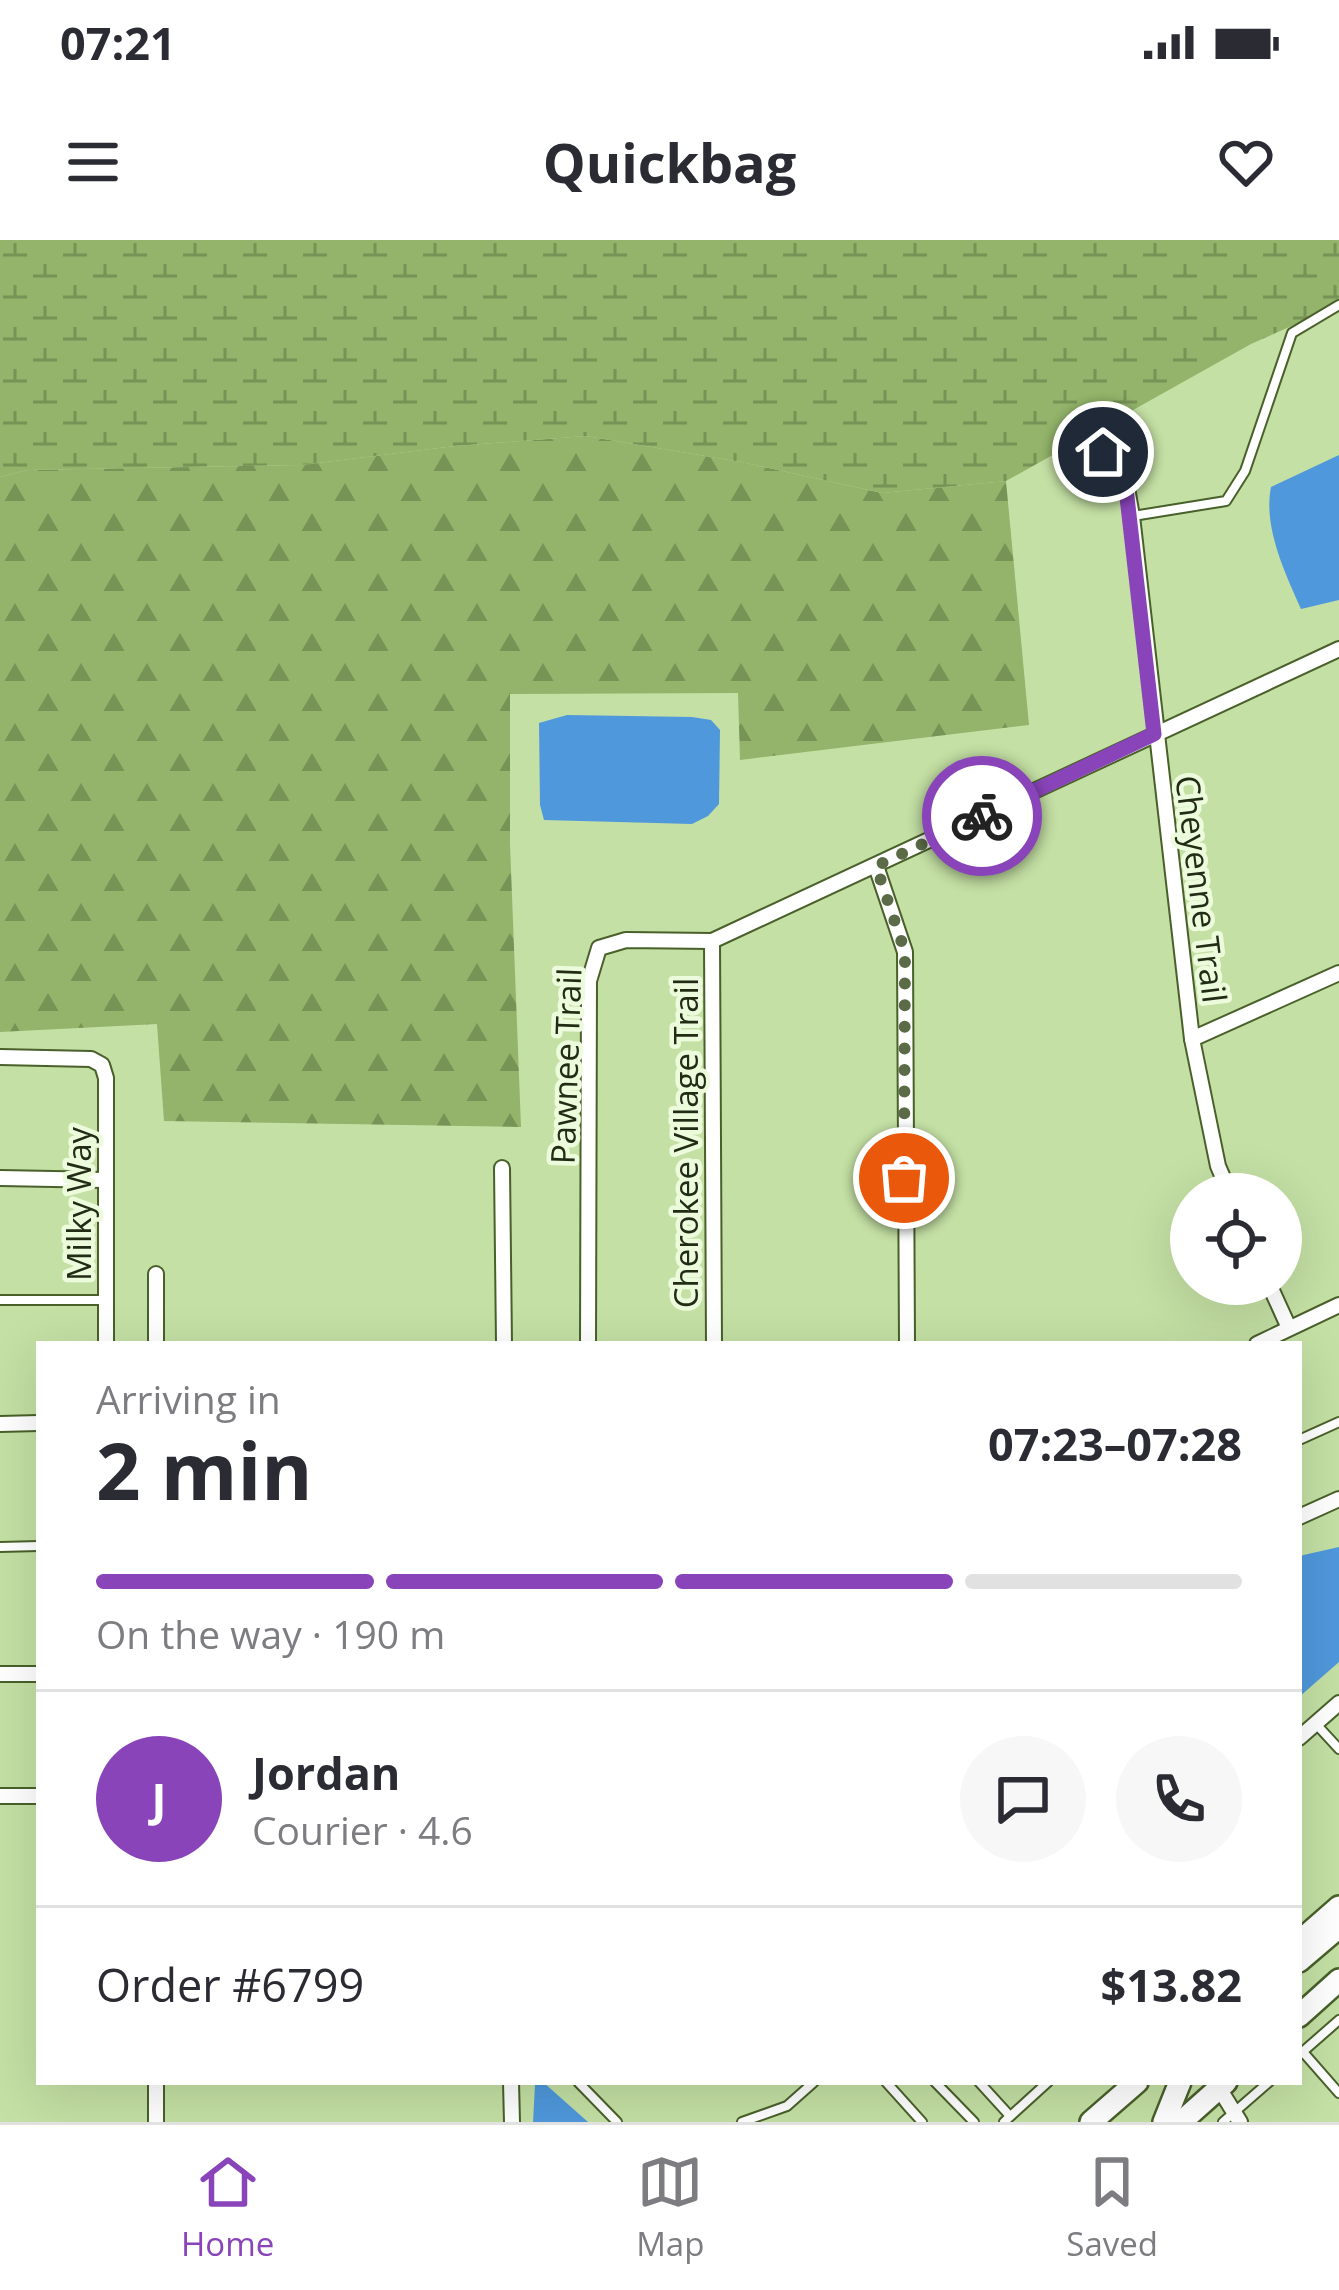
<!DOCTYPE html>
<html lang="en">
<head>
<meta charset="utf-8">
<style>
	body { margin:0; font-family:"Open Sans",sans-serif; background:#f7f7f7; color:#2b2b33; height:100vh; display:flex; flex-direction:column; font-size:45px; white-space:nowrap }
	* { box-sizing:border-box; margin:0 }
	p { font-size:39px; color:#7c7c81 }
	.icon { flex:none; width:66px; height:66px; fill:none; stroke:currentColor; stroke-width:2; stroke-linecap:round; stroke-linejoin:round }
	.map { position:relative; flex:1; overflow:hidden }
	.panel { position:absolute; left:36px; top:1101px; width:1266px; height:744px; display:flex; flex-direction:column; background:#fff; border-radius:0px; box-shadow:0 12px 48px #0002 }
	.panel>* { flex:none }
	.controls { position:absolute; left:1170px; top:933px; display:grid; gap:24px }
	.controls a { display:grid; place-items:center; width:132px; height:132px; border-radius:50%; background:#fff; box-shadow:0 12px 48px #0002; font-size:60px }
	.pin { position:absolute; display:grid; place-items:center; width:102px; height:102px; color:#fff; margin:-51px; border:6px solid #fff; border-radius:50%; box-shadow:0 3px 12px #0007 }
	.courier { position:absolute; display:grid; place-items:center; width:120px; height:120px; margin:-60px; border:9px solid #8844b8; border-radius:50%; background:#fff; color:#222; box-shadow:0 3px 15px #0007 }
	.headline em { font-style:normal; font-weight:700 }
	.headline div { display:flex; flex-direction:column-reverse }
	.headline { display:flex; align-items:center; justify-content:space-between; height:204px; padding:0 60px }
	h1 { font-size:78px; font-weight:700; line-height:90px }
	.bar { display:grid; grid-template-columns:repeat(4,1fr); gap:18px 12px; align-content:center; height:144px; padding:0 60px }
	.bar i { height:15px; border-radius:9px; background:#e1e1e2 }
	.bar .on { background:#8844b8 }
	.bar p { grid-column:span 4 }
	.line { display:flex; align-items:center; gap:30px; padding:0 60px; border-top:3px solid #e1e1e2 }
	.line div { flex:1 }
	.round { display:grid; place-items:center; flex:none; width:126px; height:126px; border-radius:63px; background:#f7f7f7 }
	.status { display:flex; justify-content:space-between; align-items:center; height:84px; padding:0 60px; background:#fff; direction:ltr }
	.status svg { height:33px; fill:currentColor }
	header { display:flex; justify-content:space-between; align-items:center; height:156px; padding:0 60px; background:#fff; font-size:54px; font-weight:700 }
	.dock { display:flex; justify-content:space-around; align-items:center; height:168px; border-top:3px solid #e1e1e2; background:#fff; font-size:33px; color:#7c7c81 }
	.dock a { display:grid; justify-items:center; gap:6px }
	.dock .on { color:#8844b8 }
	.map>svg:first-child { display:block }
</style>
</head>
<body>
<div class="status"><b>07:21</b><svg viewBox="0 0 49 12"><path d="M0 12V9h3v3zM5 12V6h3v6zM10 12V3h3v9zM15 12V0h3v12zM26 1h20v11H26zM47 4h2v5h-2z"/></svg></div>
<header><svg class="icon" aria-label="menu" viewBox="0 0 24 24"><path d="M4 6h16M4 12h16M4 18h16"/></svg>Quickbag<svg class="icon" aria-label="heart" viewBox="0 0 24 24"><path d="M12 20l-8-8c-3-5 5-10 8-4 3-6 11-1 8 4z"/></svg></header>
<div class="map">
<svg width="1339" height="1882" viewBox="0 0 1339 1882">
	<defs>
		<pattern id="forest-firs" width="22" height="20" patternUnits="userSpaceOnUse" patternTransform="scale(3)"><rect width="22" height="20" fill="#93b46a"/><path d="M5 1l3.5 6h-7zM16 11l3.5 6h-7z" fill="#789356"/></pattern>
		<pattern id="wetland-marsh" width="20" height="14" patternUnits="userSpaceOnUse" patternTransform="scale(3)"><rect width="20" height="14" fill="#93b46a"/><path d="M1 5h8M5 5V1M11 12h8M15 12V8" fill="none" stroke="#789356"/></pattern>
	</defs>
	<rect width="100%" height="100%" fill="#c4e0a4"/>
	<path fill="url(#forest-firs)" d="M586 196 741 222 882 253 1006 241 1029 485 740 520 738 453 510 454V604L521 887 164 881 157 784 0 792V237L27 230 302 225 455 206Z"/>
	<path fill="url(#wetland-marsh)" d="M0 0H1339V65L1251 104 1006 241 882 253 741 222 586 196 455 206 302 225 27 230 0 237Z"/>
	<g fill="#4f98dc">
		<path d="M1339 215V360L1301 369C1285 333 1263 287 1271 247Z"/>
		<path d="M567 475 692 477 711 480 720 490 719 564 708 576 692 584 544 580 540 565 539 483Z"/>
		<path d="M1339 1307V1422L1299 1457V1316Z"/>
		<path d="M543 1842 588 1882H533L535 1845Z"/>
	</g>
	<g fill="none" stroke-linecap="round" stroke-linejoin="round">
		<defs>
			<g id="service">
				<path d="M1133 276 1226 261 1245 231 1292 93 1339 65"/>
				<path d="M0 1060H105"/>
				<path d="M1299 1200 1339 1182"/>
				<path d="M0 1307 39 1306"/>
				<path d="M1316 1484 1339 1509"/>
				<path d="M1303 1812 1339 1853"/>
				<path d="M1299 1815 1339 1780"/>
				<path d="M578 1842 617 1882"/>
				<path d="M886 1842 922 1882"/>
				<path d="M935 1842 974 1882"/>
				<path d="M979 1842 1010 1876"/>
				<path d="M742 1882 787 1866 814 1842"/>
				<path d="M1004 1882 1048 1842"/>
				<path d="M1223 1882 1269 1842"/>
			</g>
			<g id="minor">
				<path d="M1103 212 1124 231 1132 276 1192 799 1218 926 1230 954"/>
				<path d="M876 626 905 712 907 1104"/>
				<path d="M712 701 714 1104"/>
				<path d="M1192 799 1339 733"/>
				<path d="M0 817 91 819 102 825 106 838V1104"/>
				<path d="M502 928 504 1104"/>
				<path d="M0 938 106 940"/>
				<path d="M156 1034V1104"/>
				<path d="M1269 1044 1289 1088"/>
				<path d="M588 1104 589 741 599 708 626 700 712 701 1339 409"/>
				<path d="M1257 1104 1339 1065"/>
				<path d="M0 1184 39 1183"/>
				<path d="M1299 1277 1339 1259"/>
				<path d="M0 1434H39"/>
				<path d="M1299 1498 1339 1463"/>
				<path d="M0 1556H39"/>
				<path d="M156 1842V1882"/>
				<path d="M511 1842 512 1882"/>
				<path d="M1219 1848 1240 1882"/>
			</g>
			<g id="primary">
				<path d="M1299 1702 1339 1667"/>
				<path d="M1299 1721 1339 1687"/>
				<path d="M1299 1776 1339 1740"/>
				<path d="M1091 1882 1137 1842"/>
				<path d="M1164 1882 1180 1842"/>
				<path d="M1181 1882 1226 1842"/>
			</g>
		</defs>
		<use href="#service" stroke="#49602a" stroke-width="12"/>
		<use href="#minor" stroke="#49602a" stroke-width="18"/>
		<use href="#primary" stroke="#49602a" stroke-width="26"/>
		<use href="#service" stroke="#fff" stroke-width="8"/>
		<use href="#minor" stroke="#fff" stroke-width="14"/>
		<use href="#primary" stroke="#fff" stroke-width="21"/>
	</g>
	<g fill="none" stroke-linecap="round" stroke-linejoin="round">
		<path stroke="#5b6b47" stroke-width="12" stroke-dasharray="0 21.6" d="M904 938 905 712 876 626 982 576"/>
		<path stroke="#8844b8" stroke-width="15" d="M982 576 1154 494 1124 231 1103 212"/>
	</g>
	<g text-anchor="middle" stroke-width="9" stroke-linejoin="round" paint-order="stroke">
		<g font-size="33" fill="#222c15" stroke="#edfbdd">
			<text transform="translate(1201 649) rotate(83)" y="12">Cheyenne Trail</text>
			<text transform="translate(566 826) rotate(-88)" y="12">Pawnee Trail</text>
			<text transform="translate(686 903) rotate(-90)" y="12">Cherokee Village Trail</text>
			<text transform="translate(79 964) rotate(-90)" y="12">Milky Way</text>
		</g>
	</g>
</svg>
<div class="controls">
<a><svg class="icon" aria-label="locate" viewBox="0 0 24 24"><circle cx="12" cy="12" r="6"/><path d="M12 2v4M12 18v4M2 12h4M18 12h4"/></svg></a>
</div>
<div class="pin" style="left:904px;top:938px;background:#ea580c"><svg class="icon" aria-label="bag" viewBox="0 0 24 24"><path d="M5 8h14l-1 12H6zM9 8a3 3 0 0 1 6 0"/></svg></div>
<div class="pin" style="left:1103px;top:212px;background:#1f2937"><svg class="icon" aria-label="home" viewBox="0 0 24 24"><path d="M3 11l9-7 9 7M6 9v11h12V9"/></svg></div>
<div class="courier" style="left:982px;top:576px"><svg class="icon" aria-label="bike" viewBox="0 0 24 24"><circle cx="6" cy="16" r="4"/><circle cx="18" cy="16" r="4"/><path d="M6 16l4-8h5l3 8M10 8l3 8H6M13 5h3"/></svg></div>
<section class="panel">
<div class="headline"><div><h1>2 min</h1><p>Arriving in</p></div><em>07:23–07:28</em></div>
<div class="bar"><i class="on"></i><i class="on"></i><i class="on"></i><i></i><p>On the way · 190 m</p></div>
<div class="line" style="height:216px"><b class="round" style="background:#8844b8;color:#fff">J</b><div><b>Jordan</b><p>Courier · 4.6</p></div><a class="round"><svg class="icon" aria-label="chat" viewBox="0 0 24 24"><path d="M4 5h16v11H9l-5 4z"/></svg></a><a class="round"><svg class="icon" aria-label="phone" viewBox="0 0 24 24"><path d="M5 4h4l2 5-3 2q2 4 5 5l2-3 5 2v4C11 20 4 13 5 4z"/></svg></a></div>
<div class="line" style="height:156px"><div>Order #6799</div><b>$13.82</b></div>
</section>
</div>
<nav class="dock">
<a class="on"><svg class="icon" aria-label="home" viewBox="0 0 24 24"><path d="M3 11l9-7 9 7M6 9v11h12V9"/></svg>Home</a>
<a><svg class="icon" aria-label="map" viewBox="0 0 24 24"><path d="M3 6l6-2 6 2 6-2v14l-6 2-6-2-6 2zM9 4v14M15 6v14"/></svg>Map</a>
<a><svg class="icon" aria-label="saved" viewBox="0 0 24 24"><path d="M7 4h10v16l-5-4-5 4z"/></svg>Saved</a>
</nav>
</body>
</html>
